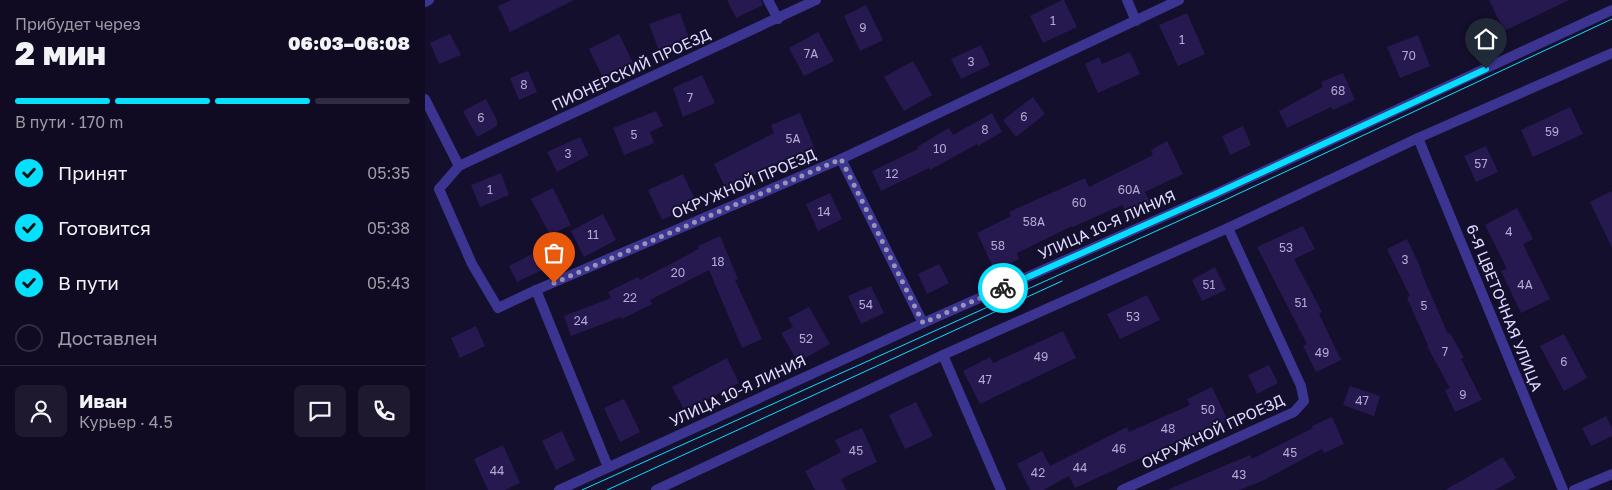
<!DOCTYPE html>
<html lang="ru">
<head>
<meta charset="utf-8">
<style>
	body { margin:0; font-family:"Golos Text",sans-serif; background:#1e192f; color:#f1f3f6; height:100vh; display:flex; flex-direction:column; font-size:19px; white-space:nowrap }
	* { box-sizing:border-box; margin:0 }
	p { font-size:16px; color:#9c9ba5 }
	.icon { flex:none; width:28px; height:28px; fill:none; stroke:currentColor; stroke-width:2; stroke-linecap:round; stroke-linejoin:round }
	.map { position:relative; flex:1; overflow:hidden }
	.panel { display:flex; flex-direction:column; background:#100b22; width:425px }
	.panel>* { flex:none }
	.pin { position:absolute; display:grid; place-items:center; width:42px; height:42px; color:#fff; margin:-51px -21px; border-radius:50% 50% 50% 0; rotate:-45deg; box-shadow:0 0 5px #0007 }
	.pin .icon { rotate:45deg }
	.courier { position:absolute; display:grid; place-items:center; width:50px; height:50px; margin:-25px; border:4px solid #07dfff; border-radius:50%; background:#fff; color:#222; box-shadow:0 1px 6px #0007 }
	.overview em { font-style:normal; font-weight:800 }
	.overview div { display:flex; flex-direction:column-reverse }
	.overview { display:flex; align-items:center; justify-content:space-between; height:85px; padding:0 15px }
	h1 { font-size:32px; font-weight:800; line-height:38px }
	.bar { display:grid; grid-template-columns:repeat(4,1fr); gap:8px 5px; align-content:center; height:60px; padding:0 15px }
	.bar i { height:6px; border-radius:4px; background:#302b40 }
	.bar .active { background:#07dfff }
	.bar p { grid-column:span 4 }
	.line { display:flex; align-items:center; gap:12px; padding:0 15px; border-top:1px solid #302b40 }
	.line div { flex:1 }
	.round { display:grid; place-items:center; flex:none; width:52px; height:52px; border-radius:8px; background:#1e192f }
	ol { padding:0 15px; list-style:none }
	li { display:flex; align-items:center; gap:15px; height:55px }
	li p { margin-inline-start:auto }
	li .icon { padding:5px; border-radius:50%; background:#07dfff; color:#111; stroke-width:4 }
	li:last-child { color:#9c9ba5 }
	li i { width:28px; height:28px; border:2px solid #302b40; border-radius:50% }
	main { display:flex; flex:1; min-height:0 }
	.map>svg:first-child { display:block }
</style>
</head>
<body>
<main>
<section class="panel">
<div class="overview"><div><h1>2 мин</h1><p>Прибудет через</p></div><em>06:03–06:08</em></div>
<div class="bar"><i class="active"></i><i class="active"></i><i class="active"></i><i></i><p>В пути · 170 m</p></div>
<ol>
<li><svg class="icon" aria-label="check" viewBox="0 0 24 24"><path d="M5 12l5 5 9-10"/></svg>Принят<p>05:35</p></li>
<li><svg class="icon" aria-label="check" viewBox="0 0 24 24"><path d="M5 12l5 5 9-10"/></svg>Готовится<p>05:38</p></li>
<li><svg class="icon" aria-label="check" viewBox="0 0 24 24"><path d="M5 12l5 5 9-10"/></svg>В пути<p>05:43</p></li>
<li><i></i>Доставлен</li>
</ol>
<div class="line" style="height:90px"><a class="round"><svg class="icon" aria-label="person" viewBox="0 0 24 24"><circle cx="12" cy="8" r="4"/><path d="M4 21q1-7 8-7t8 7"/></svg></a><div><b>Иван</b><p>Курьер · 4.5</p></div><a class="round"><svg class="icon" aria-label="chat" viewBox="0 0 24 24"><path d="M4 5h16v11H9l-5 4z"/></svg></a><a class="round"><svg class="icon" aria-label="phone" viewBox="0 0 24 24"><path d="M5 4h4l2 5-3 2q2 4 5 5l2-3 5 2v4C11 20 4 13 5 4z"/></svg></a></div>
</section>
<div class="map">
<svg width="1187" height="490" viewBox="0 0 1187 490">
	<rect width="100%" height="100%" fill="#150f2e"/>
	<g fill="#261950">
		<path d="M86 0H149L85 32 73 6Z"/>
		<path d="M302 0H336L338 5 311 18Z"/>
		<path d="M637 0H639L652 27 618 43 605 16Z"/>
		<path d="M1064 0H1144L1079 31Z"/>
		<path d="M441 5 458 40 435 51 419 16Z"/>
		<path d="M255 13 267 46 236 56 224 24Z"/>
		<path d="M762 13 780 54 753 66 734 25Z"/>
		<path d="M393 32 409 61 379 76 364 48Z"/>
		<path d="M25 34 36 55 14 64 5 43Z"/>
		<path d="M194 34 209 65 179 80 164 49Z"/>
		<path d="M993 35 1005 66 975 78 962 47Z"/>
		<path d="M556 45 565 65 536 79 526 59Z"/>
		<path d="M705 52 715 74 673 93 660 64 674 57 677 64Z"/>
		<path d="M488 61 507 95 479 111 459 77Z"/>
		<path d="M103 71 112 92 94 100 85 78Z"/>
		<path d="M918 73 930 100 908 110 906 107 862 128 854 111 898 87 896 82Z"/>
		<path d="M277 75 290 103 258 117 248 88Z"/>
		<path d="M608 97 620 114 591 137 578 120Z"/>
		<path d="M61 99 72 120V126L52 137 38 111Z"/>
		<path d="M1145 107 1158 134 1108 157 1096 130Z"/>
		<path d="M231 111 238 126 225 132 229 143 199 155 188 128Z"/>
		<path d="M375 113 391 152 362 164 360 159 301 189 289 164 349 133 346 125Z"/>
		<path d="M567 113 577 132 553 146 552 144 505 170 504 168 456 191 447 171 493 149 492 147 524 128 528 135Z"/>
		<path d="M818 126 826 145 805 155 797 136Z"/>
		<path d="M155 137 164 155 132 172 122 152Z"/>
		<path d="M742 141 758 174 720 192 725 202 702 213 697 205 648 227 647 226 592 253 594 259 570 271 552 233 586 216 584 212 660 178 664 187 728 155 726 150Z"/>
		<path d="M1061 146 1073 172 1051 182 1039 156Z"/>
		<path d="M76 173 84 195 55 207 46 185Z"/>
		<path d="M258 174 272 204 237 220 223 190Z"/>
		<path d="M128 188 146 225 125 235 106 199Z"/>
		<path d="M1187 191V248L1165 202Z"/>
		<path d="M405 193 417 219 393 231 381 204Z"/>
		<path d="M1092 208 1108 239 1098 244 1125 299 1096 313 1076 271 1082 269 1060 225Z"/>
		<path d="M178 214 191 240 159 257 146 231Z"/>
		<path d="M878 226 890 249 869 259 897 312 894 314 916 360 891 372 878 346 882 344 832 247Z"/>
		<path d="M295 236 313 279 310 280 337 339 317 348 284 270 225 300 227 304 197 319 196 317 146 336 139 316 186 298 183 292 213 277 215 280 274 249 273 246Z"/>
		<path d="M982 239 997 271 996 272 1023 334 1025 333 1039 358 1036 359 1057 400 1030 412 1020 390 1025 388 1002 346 1003 345 982 298 985 296 962 249Z"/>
		<path d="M111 252 119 269 92 282 84 266Z"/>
		<path d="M514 264 524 283 502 294 493 274Z"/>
		<path d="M790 267 801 290 777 301 767 280Z"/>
		<path d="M446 286 459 313 436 324 423 296Z"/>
		<path d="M722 295 735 320 695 339 682 314Z"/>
		<path d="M384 307 405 344 373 362 356 333 368 327 363 318Z"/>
		<path d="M51 326 60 346 35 358 26 338Z"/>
		<path d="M638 331 651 358 555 404 538 371 565 357 568 363Z"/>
		<path d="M1139 334 1162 378 1139 391 1115 346Z"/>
		<path d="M302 358 314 383 260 411 247 387Z"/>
		<path d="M844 365 853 383 832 394 823 375Z"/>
		<path d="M925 386 955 396 949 416 918 405Z"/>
		<path d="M787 387 803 421 778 433 777 430 650 488 644 476 618 490H605L592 464 617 451 625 466 702 427 704 432 765 405 762 399Z"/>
		<path d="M199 399 215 432 195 442 179 408Z"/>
		<path d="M491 402 508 436 480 449 464 415Z"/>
		<path d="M1181 416 1187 428V436L1166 446 1157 428Z"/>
		<path d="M907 417 919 444 899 453 897 449 837 481 814 490H742L825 455 827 459 888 428 887 426Z"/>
		<path d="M437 428 452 462 416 479 421 490H390L380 471 416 452 410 440Z"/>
		<path d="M137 431 150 460 131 470 117 441Z"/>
		<path d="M78 445 95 483 80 490H63L49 459Z"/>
		<path d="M1078 457 1091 478 1070 490H1020Z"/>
	</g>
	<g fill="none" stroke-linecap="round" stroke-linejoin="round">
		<g stroke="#3b3591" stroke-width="10">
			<path d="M343 0 353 19"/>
			<path d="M702 0 711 21"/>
			<path d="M0 2 4 0"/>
			<path d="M0 99 34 166 14 189 47 264 73 308 111 290"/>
			<path d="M993 138 1138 490"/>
			<path d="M416 159 498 323"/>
			<path d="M34 166 391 0"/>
			<path d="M518 355 576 490"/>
			<path d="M183 467 111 290 416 159 754 0"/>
			<path d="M134 490 498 323 790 194 1187 10"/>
			<path d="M231 490 518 355 803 228 993 138 1187 53"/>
			<path d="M697 490 869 412 879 401 876 386 803 228"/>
			<path d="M1149 490 1187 474"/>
		</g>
		<g stroke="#07dfff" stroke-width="1">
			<path d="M157 490 800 200 1187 19"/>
			<path d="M182 490 637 281"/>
		</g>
	</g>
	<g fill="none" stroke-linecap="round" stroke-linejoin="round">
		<path stroke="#9994b6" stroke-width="5" stroke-dasharray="0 9" d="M129 283 416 159 498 323 578 288"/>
		<path stroke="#07dfff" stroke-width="6" d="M578 288 790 194 1061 69"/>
	</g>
	<g text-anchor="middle" stroke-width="4" stroke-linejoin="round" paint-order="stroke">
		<g font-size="12" fill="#b2aad3">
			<text x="628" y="25">1</text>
			<text x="438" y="32">9</text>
			<text x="757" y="44">1</text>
			<text x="386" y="58">7А</text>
			<text x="984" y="60">70</text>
			<text x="546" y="66">3</text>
			<text x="99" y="89">8</text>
			<text x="913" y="95">68</text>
			<text x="265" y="102">7</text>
			<text x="599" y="121">6</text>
			<text x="56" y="122">6</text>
			<text x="560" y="134">8</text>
			<text x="1127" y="136">59</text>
			<text x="209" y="139">5</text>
			<text x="368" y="143">5А</text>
			<text x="515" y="153">10</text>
			<text x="143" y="158">3</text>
			<text x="1056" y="168">57</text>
			<text x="467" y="178">12</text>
			<text x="65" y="194">1</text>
			<text x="704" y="194">60А</text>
			<text x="654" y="207">60</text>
			<text x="399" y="216">14</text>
			<text x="609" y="226">58А</text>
			<text x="1084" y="236">4</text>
			<text x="168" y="239">11</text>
			<text x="573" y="250">58</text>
			<text x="861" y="252">53</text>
			<text x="980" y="264">3</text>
			<text x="293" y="266">18</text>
			<text x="253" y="277">20</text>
			<text x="784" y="289">51</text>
			<text x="1100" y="289">4А</text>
			<text x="205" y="302">22</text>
			<text x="876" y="307">51</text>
			<text x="441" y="309">54</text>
			<text x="999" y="310">5</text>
			<text x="708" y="321">53</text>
			<text x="156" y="325">24</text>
			<text x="381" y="343">52</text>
			<text x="1020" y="356">7</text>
			<text x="897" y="357">49</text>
			<text x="616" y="361">49</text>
			<text x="1139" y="366">6</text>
			<text x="560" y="384">47</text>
			<text x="1038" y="399">9</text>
			<text x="937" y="405">47</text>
			<text x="783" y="414">50</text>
			<text x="743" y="433">48</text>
			<text x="694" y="453">46</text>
			<text x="431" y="455">45</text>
			<text x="865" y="457">45</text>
			<text x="655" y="472">44</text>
			<text x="72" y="475">44</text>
			<text x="613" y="477">42</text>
			<text x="814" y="479">43</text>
		</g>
		<g font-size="15" fill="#e0dbff" stroke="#150f2e">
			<text transform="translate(206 70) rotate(-25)" y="5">ПИОНЕРСКИЙ ПРОЕЗД</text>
			<text transform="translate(319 184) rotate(-23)" y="5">ОКРУЖНОЙ ПРОЕЗД</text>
			<text transform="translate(682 225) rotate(-24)" y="5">УЛИЦА 10-Я ЛИНИЯ</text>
			<text transform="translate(1079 308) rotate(68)" y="5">6-Я ЦВЕТОЧНАЯ УЛИЦА</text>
			<text transform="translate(313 391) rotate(-25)" y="5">УЛИЦА 10-Я ЛИНИЯ</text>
			<text transform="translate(788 432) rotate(-25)" y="5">ОКРУЖНОЙ ПРОЕЗД</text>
		</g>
	</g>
</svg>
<div class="pin" style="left:129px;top:283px;background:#ea580c"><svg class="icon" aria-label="bag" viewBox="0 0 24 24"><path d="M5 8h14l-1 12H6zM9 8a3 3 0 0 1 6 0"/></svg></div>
<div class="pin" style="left:1061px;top:69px;background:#1f2937"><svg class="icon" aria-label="home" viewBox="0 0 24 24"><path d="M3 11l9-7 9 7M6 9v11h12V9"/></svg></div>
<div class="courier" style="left:578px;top:288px"><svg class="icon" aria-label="bike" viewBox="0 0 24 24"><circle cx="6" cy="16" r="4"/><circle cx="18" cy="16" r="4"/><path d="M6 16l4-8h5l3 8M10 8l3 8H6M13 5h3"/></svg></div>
</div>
</main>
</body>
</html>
